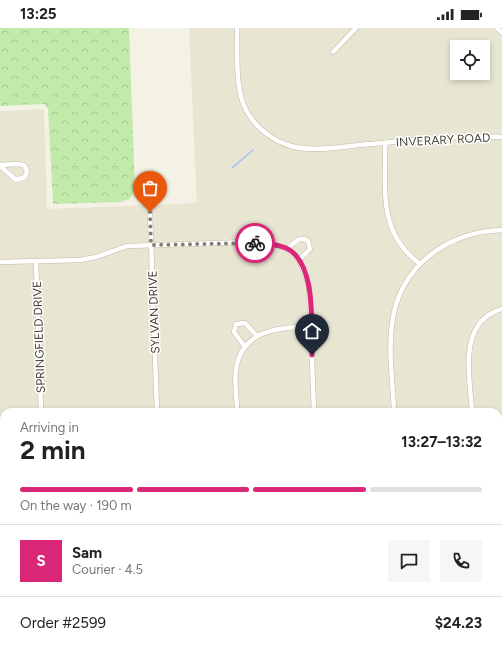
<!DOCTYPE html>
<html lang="en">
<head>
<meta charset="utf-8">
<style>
	body { margin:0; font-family:Figtree,sans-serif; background:#f6f6f6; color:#222; height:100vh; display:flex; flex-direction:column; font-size:15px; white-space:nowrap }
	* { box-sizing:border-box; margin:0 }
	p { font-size:13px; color:#767676 }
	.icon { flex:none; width:22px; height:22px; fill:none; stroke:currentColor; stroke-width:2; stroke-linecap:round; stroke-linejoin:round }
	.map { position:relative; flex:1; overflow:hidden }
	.sheet { position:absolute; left:0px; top:380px; width:502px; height:248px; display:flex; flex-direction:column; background:#fff; border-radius:12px 12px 0 0; box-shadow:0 2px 6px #0003 }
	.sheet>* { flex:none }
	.buttons { position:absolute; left:450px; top:12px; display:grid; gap:8px }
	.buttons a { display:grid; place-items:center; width:40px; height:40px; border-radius:0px; background:#fff; box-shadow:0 2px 6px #0003; font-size:20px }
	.pin { position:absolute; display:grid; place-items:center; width:34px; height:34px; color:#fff; margin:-41px -17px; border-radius:50% 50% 50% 0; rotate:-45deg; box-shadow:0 0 4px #0007 }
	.pin .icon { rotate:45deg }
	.courier { position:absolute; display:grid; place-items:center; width:40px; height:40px; margin:-20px; border:3px solid #db2777; border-radius:50%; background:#fff; color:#222; box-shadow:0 1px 5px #0007 }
	.summary em { font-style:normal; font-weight:700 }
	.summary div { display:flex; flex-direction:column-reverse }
	.summary { display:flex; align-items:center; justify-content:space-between; height:68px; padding:0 20px }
	h1 { font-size:26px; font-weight:700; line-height:30px }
	.bar { display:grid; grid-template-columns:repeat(4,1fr); gap:6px 4px; align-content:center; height:48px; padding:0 20px }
	.bar i { height:5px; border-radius:3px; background:#e0e0e0 }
	.bar .active { background:#db2777 }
	.bar p { grid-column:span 4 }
	.line { display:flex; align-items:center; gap:10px; padding:0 20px; border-top:1px solid #e0e0e0 }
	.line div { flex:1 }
	.round { display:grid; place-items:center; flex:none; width:42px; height:42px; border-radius:0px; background:#f6f6f6 }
	.status { display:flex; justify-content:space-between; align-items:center; height:28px; padding:0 20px; background:#fff; direction:ltr }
	.status svg { height:11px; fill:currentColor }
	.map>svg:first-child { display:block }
</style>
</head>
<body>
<div class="status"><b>13:25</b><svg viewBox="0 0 49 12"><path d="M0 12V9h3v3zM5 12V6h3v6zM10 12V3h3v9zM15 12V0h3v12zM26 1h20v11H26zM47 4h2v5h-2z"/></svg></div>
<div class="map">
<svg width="502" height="628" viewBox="0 0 502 628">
	<defs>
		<pattern id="forest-crowns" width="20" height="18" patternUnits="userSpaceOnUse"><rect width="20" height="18" fill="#c1eaab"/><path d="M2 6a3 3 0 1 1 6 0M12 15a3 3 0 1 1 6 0" fill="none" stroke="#a7ca94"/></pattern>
	</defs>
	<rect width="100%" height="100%" fill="#f3f2e5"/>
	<path fill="#e8e5d3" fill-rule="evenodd" d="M189 0H502V628H100L60 624H498V384H4V624H54L0 628V83L44 81 47 181 197 175ZM457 19H483V45H457Z"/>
	<path fill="#c1eaab" d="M54 624 100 628H0Z"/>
	<path fill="url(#forest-crowns)" d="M0 0H129L135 161 130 171 120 174 53 176 48 81 44 76 0 78Z"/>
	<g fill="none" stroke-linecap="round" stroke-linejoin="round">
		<path stroke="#9dbff4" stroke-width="1.5" d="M232 140 253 122"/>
		<defs>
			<g id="minor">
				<path d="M237 0C238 24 235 52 243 75 251 96 270 112 291 118 313 124 338 119 360 117 407 113 455 107 502 109"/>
				<path d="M497 0 502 5"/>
				<path d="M333 24 356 0"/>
				<path d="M385 115C386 162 377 204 420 236"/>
				<path d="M0 137 17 136 24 137 27 143 25 149 16 152 0 138"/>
				<path d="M150 185 157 384"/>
				<path d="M287 221C294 215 299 207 308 213L310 221 299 232"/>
				<path d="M0 234 80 232 96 229 127 218 249 214 273 216 287 221 299 232 309 257 314 384"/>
				<path d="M36 234 41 384"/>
				<path d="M245 319 234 304 236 296 245 295 257 308"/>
				<path d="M237 384C237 370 234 354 236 341 242 301 279 300 311 298"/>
				<path d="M394 384C393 355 388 324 392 296 399 238 447 204 502 202"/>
				<path d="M472 384C470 348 457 294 502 281"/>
				<path d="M0 494 4 493"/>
				<path d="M498 514 502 542"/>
				<path d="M0 582H4"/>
				<path d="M498 610 502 553"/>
				<path d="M498 620 502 621"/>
				<path d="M195 624 203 628"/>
				<path d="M320 628V624"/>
				<path d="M413 628 414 624"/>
				<path d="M497 628V624"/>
			</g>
		</defs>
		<use href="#minor" stroke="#bfbca7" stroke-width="5.5"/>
		<use href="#minor" stroke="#fff" stroke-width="4.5"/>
	</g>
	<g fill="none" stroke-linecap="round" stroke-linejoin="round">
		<path stroke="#838072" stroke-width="4" stroke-dasharray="0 7.2" d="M150 184 151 217 255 215"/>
		<path stroke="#db2777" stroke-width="5" d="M255 215C266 215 276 216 286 220 317 235 311 297 312 327"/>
	</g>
	<g text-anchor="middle" stroke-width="3" stroke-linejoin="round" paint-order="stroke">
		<g font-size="12" fill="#464334" stroke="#fff">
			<text transform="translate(443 112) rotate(-3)" y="4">INVERARY ROAD</text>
			<text transform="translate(154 284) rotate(-92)" y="4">SYLVAN DRIVE</text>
			<text transform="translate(39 309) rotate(-92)" y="4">SPRINGFIELD DRIVE</text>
		</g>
	</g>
</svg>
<div class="buttons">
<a><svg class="icon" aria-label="locate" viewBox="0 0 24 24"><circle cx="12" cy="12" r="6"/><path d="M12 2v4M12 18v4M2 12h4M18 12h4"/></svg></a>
</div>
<div class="pin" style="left:150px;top:184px;background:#ea580c"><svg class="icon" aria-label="bag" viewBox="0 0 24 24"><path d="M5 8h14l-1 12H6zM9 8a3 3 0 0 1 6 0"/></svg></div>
<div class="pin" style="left:312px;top:327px;background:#1f2937"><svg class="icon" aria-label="home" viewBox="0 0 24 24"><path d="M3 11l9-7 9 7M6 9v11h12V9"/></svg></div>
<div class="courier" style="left:255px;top:215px"><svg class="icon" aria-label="bike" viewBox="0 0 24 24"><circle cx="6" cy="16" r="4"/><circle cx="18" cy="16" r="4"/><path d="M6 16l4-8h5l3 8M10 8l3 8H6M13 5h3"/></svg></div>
<section class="sheet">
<div class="summary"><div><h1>2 min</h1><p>Arriving in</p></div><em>13:27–13:32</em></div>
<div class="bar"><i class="active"></i><i class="active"></i><i class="active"></i><i></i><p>On the way · 190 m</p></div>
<div class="line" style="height:72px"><b class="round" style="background:#db2777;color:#fff">S</b><div><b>Sam</b><p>Courier · 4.5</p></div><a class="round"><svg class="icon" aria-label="chat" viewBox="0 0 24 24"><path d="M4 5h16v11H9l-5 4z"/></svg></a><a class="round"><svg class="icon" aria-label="phone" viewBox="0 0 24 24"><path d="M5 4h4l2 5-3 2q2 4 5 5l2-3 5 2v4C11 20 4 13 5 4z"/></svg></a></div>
<div class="line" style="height:52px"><div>Order #2599</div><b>$24.23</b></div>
</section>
</div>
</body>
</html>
